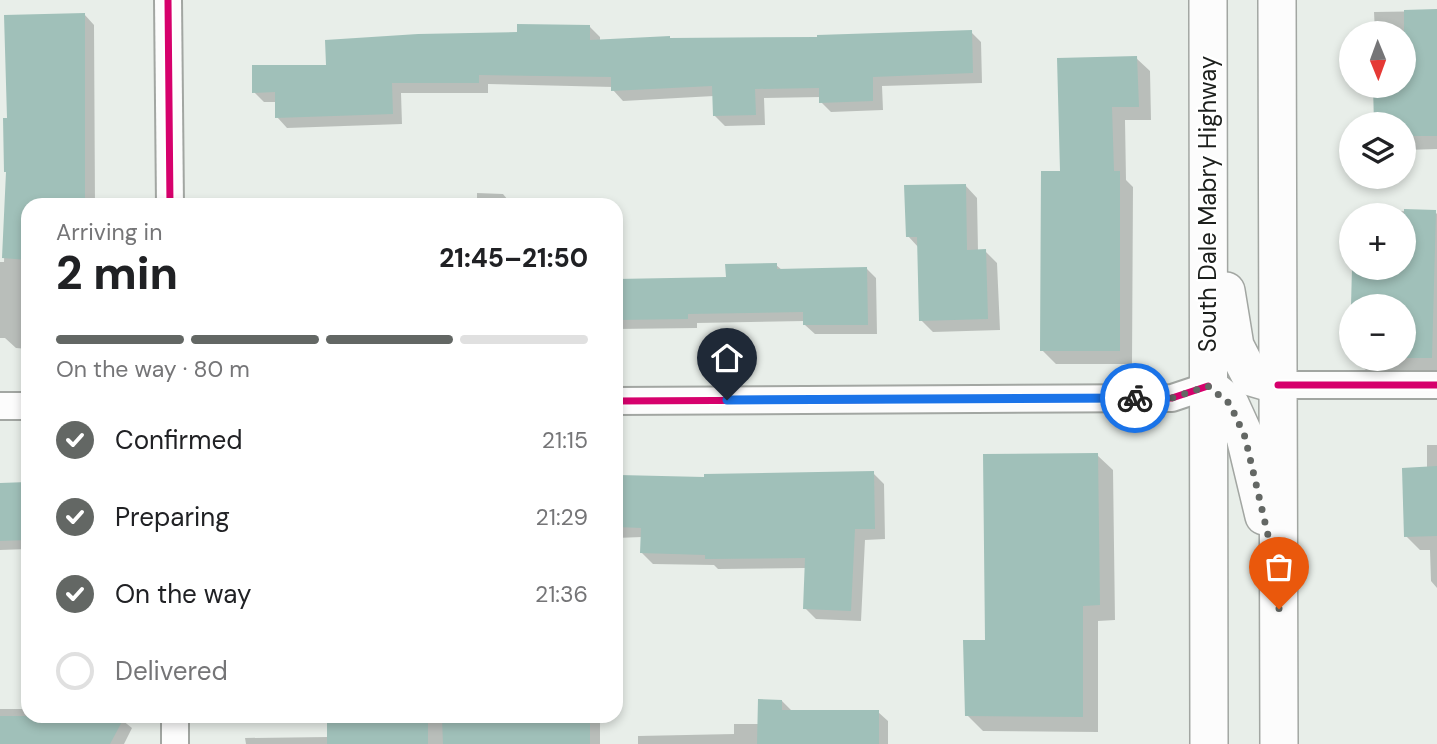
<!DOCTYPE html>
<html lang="en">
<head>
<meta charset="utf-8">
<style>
	body { margin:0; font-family:"DM Sans",sans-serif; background:#f6f6f6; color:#202124; height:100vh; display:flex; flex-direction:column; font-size:26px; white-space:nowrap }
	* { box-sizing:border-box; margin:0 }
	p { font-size:23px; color:#757577 }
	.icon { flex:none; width:38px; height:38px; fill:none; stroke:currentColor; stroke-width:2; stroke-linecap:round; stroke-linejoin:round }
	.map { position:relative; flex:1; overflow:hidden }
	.panel { position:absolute; left:21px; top:198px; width:602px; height:525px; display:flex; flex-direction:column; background:#fff; border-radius:21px; box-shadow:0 4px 10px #0003 }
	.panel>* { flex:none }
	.needle { width:46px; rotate:179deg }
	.buttons { position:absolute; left:1339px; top:21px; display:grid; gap:14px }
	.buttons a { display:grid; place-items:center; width:77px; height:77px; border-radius:50%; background:#fff; box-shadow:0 4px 10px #0003; font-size:35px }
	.pin { position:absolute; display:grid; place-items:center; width:60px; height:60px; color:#fff; margin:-72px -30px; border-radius:50% 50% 50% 0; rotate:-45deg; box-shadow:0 0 7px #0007 }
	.pin .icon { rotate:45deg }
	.courier { position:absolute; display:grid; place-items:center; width:70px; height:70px; margin:-35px; border:5px solid #1a73e8; border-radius:50%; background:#fff; color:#222; box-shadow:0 2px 9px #0007 }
	.head em { font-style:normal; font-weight:800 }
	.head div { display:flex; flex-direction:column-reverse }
	.head { display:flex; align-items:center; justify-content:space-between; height:119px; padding:0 35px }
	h1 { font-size:46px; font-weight:800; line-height:52px }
	.bar { display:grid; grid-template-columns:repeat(4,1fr); gap:10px 7px; align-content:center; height:84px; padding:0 35px }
	.bar i { height:9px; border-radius:5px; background:#e0e0e0 }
	.bar .active { background:#636764 }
	.bar p { grid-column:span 4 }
	ol { padding:0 35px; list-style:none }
	li { display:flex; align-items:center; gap:21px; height:77px }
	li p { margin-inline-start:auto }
	li .icon { padding:7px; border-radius:50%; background:#636764; color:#fff; stroke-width:4 }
	li:last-child { color:#757577 }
	li i { width:38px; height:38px; border:4px solid #e0e0e0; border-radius:50% }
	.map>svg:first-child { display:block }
</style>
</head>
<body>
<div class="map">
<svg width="1437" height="744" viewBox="0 0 1437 744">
	<rect width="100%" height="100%" fill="#e8eee9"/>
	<g fill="#0003">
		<path d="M1437 11V149L1404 150V124H1376L1375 86H1404V33H1375L1374 12Z"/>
		<path d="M84 14 94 25 95 205H28V349L16 348 5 338H0V262H4L9 119Z"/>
		<path d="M590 27 600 37V42L819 39 971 32 981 42 982 83 882 86 883 110 831 112 821 102V97L764 98 765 125 725 126 714 115V96L623 101 613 90V87L488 84V93H401L402 124 287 128 277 117V102H264L254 92 328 67 519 34Z"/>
		<path d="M1136 58 1150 71 1151 120H1125L1126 180 1133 187 1132 364H1056L1042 350 1062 173Z"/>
		<path d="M965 185 977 198 978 251H985L997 263 1000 330 933 332 921 320 919 248 908 236Z"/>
		<path d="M477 193 503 194 512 205H477Z"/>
		<path d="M1355 210 1435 212 1437 214V371L1366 370 1355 359H1404V306H1353L1354 268H1404V215H1355Z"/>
		<path d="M776 265 782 270 867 269 876 278 877 334H815L805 325V321L697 323V328L616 329V280L728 278Z"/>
		<path d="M1427 445H1437V588L1431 581 1430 550H1420L1406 536 1427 468Z"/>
		<path d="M1097 455 1113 470 1115 620 1098 621V732L983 731 967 715 987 642Z"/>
		<path d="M873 473 884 484 885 539 865 540 861 621 816 619 805 608 806 568 718 569 714 565 653 564 642 553V537L616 538V483Z"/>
		<path d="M28 484V549L0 550V485Z"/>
		<path d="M782 701 792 711 878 712 888 721V744H638V736L734 734V724H759Z"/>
		<path d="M0 709H28V716H117L132 728 124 744H0Z"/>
		<path d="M524 716H600V744H246L245 738 328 737 329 720 444 723V718Z"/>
	</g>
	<g fill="#a0c0b9">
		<path d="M1437 9V136H1404V124H1374L1373 86H1404V10Z"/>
		<path d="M85 13V205H28V260L2 258 6 172H4L3 118H7L4 15Z"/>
		<path d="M517 24 590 25V40L670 36V38L817 37V35L972 30 973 73 873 77V101L819 103V88L755 89 756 115 713 116 712 86 611 91V77L479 75V83H392L393 114 275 118V92L252 93V65H326L325 40 418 34 517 32Z"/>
		<path d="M1137 56 1139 107H1112L1114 171H1120V351H1040L1041 171H1060L1057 58Z"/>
		<path d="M966 184 967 250 986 249 988 319 919 321 917 237H906L904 185Z"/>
		<path d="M1404 209 1436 210 1432 358H1404V306H1351L1352 268H1404Z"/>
		<path d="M777 263V269L867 267 868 325H803V312L688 314V319L617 320 616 279 726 277 725 264Z"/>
		<path d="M1098 453 1100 605 1083 606V717L965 716 963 640H985L983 454Z"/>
		<path d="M1437 466V536L1404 537 1402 468Z"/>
		<path d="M874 471 875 529H855L851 611 803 609 805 558 705 559V555L640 553 641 528 618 527 619 475 704 477V474Z"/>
		<path d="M28 482V540L0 541V483Z"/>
		<path d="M758 699 782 700V710H879V744H757Z"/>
		<path d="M0 716H125L110 744H0Z"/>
		<path d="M590 716V744H443L442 717Z"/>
		<path d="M327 719 428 721V744H327Z"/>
	</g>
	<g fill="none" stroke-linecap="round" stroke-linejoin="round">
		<defs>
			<g id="street">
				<path d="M168 0 170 205"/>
				<path d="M1278 385H1437"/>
				<path d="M616 401 1172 398 1208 386"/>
				<path d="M0 406H28"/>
				<path d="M175 716V744"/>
			</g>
			<g id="secondary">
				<path d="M1208 0 1209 744"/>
				<path d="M1277 0 1279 744"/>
				<path d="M1226 291 1235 346 1251 377 1278 385"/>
				<path d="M1208 386 1230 404 1245 437 1264 516"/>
			</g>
		</defs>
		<use href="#street" stroke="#a2a6a2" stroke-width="30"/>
		<use href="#secondary" stroke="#a2a6a2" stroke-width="40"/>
		<use href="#street" stroke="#fcfcfc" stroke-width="26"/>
		<use href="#secondary" stroke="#fcfcfc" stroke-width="37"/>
		<defs>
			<g id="cycleway">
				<path d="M168 0 170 205"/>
				<path d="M1278 385H1437"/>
				<path d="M616 401 1172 398 1208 386"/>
			</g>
		</defs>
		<use href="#cycleway" stroke="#fff" stroke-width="11"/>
		<use href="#cycleway" stroke="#d6006c" stroke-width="7"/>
	</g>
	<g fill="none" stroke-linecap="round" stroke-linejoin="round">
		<path stroke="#636764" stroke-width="7" stroke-dasharray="0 12.6" d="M1135 398H1172L1208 386 1230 404 1245 437 1279 582V609"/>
		<path stroke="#1a73e8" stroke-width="9" d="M727 400 1135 398"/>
	</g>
	<g text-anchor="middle" stroke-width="5" stroke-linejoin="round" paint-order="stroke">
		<g font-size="24" fill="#1c1f1c" stroke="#fff">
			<text transform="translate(1208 204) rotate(-90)" y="8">South Dale Mabry Highway</text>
		</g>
	</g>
</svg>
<div class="buttons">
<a><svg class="needle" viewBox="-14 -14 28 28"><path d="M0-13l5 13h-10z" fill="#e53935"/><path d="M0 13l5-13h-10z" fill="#757577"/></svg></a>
<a><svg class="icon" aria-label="layers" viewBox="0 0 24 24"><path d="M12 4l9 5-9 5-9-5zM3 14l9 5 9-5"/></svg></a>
<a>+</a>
<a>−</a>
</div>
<div class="pin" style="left:1279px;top:609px;background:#ea580c"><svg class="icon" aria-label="bag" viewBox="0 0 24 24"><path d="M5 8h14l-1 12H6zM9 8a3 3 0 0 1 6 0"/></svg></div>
<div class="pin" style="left:727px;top:400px;background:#1f2937"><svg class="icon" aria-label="home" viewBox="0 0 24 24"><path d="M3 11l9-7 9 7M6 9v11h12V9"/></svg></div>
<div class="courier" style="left:1135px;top:398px"><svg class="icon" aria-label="bike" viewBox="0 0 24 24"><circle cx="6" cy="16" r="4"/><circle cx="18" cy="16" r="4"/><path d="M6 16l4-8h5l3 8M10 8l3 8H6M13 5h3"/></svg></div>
<section class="panel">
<div class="head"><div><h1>2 min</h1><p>Arriving in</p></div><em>21:45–21:50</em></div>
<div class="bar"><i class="active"></i><i class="active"></i><i class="active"></i><i></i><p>On the way · 80 m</p></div>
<ol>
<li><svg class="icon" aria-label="check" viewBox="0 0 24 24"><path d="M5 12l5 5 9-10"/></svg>Confirmed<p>21:15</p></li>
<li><svg class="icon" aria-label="check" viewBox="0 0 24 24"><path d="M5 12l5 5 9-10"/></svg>Preparing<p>21:29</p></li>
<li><svg class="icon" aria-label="check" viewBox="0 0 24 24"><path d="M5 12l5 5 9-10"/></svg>On the way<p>21:36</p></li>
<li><i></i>Delivered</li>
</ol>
</section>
</div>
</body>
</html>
